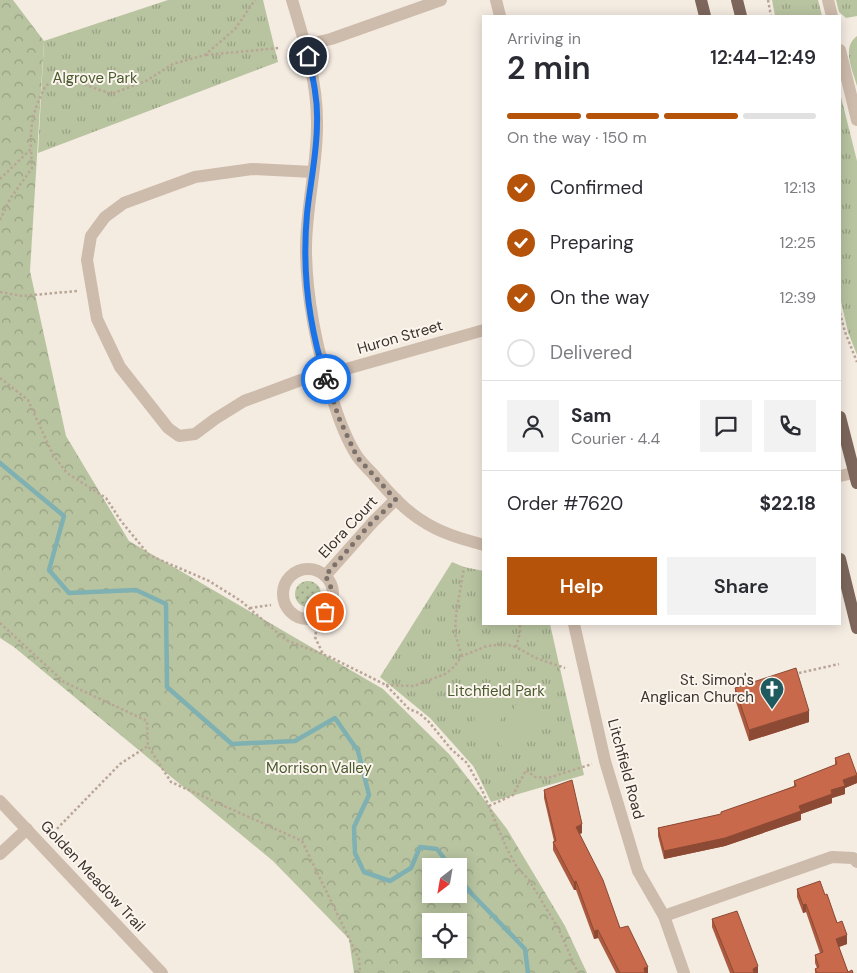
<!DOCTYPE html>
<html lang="en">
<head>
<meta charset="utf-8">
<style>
	body { margin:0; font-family:"DM Sans",sans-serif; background:#f2f2f3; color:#2b2b33; height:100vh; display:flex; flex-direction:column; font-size:19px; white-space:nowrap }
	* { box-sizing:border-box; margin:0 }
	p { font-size:16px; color:#7c7c81 }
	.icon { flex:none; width:28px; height:28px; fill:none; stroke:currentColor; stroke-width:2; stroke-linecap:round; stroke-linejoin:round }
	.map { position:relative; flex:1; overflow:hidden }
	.details { position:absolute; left:482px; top:15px; width:359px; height:610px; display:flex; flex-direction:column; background:#fff; border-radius:0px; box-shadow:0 2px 12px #0003 }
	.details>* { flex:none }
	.needle { width:32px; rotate:211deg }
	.fabs { position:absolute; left:422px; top:858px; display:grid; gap:10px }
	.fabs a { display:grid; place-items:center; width:45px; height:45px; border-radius:0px; background:#fff; box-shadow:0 2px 12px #0003; font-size:25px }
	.pin { position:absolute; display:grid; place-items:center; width:42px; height:42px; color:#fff; margin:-21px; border:2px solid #fff; border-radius:50%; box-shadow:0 1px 5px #0007 }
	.courier { position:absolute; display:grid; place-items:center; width:50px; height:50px; margin:-25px; border:4px solid #1a73e8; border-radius:50%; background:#fff; color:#222; box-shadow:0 1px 6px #0007 }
	.headline em { font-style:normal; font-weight:600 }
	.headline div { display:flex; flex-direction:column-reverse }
	.headline { display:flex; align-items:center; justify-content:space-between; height:85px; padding:0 25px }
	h1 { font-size:32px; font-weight:600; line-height:38px }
	.bar { display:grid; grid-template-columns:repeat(4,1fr); gap:8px 5px; align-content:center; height:60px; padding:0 25px }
	.bar i { height:6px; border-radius:4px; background:#e1e1e2 }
	.bar .active { background:#b45309 }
	.bar p { grid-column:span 4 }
	.line { display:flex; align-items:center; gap:12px; padding:0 25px; border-top:1px solid #e1e1e2 }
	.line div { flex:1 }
	.round { display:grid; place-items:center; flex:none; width:52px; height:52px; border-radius:0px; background:#f2f2f3 }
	ol { padding:0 25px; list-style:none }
	li { display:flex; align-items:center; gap:15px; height:55px }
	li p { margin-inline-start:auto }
	li .icon { padding:5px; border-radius:50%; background:#b45309; color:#fff; stroke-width:4 }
	li:last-child { color:#7c7c81 }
	li i { width:28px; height:28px; border:2px solid #e1e1e2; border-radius:50% }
	.button { display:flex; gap:10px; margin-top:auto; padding:10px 25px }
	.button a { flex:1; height:58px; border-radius:0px; background:#b45309; color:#fff; font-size:20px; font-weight:600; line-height:58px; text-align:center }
	.button a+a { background:#f2f2f3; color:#2b2b33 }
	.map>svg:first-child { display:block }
</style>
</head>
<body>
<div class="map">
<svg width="857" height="973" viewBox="0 0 857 973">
	<defs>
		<pattern id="grass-tufts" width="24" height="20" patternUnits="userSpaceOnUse" patternTransform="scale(1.25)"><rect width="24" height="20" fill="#b8c4a0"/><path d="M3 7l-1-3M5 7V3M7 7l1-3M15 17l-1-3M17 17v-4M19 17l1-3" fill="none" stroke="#97a083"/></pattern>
		<pattern id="forest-crowns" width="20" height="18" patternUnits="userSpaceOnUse" patternTransform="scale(1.25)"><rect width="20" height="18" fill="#b8c4a0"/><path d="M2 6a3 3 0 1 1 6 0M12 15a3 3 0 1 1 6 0" fill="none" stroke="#97a083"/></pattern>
		<pattern id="garden-dots" width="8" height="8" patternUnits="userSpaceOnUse" patternTransform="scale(1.25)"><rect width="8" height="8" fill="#b8c4a0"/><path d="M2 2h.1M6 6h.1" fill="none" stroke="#97a083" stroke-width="1.8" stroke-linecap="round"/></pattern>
	</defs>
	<rect width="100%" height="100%" fill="#f4ebe1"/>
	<g fill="url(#grass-tufts)">
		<path d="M168 0H263L278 62 38 153 44 41Z"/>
		<path d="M772 0H818L822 16H775Z"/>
		<path d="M836 0H857V16L846 18 839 12Z"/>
		<path d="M857 36V86C853 71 841 47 857 36Z"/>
		<path d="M840 93 857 161V355L848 332 840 297Z"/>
		<path d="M452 562 464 567 484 571V624H550L584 775 491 802 474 767 430 718 380 677Z"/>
	</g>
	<path fill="url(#forest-crowns)" fill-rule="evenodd" d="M0 0H13L44 41 30 271 66 436 129 541 383 689 450 755 507 829 565 926 587 973H354L349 939 273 861 14 647 0 638ZM431 866H459V894H431ZM431 921H459V949H431Z"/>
	<circle fill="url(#garden-dots)" cx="308" cy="594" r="13"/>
	<g fill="#b8c4a0">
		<path d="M491 683 513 693 491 741 469 731Z"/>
		<path d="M520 696 543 707 521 755 498 744Z"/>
	</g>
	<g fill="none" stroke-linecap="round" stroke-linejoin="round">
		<g stroke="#7fb0b2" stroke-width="4.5">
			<path d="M0 463 64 516 49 570 69 593 136 590 166 604 167 687 232 744 295 741 335 718 358 751 369 795 354 827 355 853 364 872 390 881 411 868 420 847 437 849 450 866"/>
			<path d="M459 878 472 894 525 949 528 973"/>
		</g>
		<g stroke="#b9a596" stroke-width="2.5" stroke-dasharray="2.5 2.5" stroke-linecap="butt">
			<path d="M768 0 771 16"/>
			<path d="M206 55 279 48"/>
			<path d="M0 179 31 149C30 121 34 109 46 85L70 79 111 94 146 81 173 64 205 55 235 29 255 0"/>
			<path d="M0 220 10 199 32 168 31 149"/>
			<path d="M0 292 22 296 77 291"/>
			<path d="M840 313 845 332 857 362"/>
			<path d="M0 378 28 400 53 455 67 473 106 498 121 521 149 555 209 581 241 601 286 640 330 657 386 685 409 709 419 713 429 722 451 749 467 763 482 790 507 849 517 867 529 880 558 928 578 973"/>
			<path d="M250 608 271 605"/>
			<path d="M0 623 64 682 147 721 148 746 171 782 302 841 359 959 360 973"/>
			<path d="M316 632 315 637 323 654"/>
			<path d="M516 647 520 633V624"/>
			<path d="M462 656 455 634 456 615 464 567"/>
			<path d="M799 673 839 664"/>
			<path d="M386 685 414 686 445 674 454 667 462 656 487 646 505 644 516 647 536 658 565 668"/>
			<path d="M489 806 513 795 526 770 535 777 548 778 592 764"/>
			<path d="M50 836 120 764 148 746"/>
		</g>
		<g stroke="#cdbbac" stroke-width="12">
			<path d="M292 0C304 40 317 80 317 121 318 166 305 209 306 253 307 303 317 350 332 397 338 417 346 439 357 456 361 462 367 468 372 473 387 490 402 508 421 520 440 533 462 539 484 545"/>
			<path d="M496 0 500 16"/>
			<path d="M828 0 832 16"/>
			<path d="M305 45 331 39 441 0"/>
			<path d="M840 50 857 120"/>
			<path d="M313 172 252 169 195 177 124 203 105 217 91 236 87 260 97 319 120 367 168 428 179 436 195 434 215 419 244 401 301 380 325 375 484 330"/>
			<path d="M840 476 857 472"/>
			<circle cx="308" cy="594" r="25"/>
			<path d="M325 576 373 522 396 499"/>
			<path d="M574 624 605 761 638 871 664 916 684 973"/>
			<path d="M0 801 162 973"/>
			<path d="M0 854 27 829"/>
			<path d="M664 916 832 857 853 858 857 862"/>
		</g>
		<g stroke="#7d675c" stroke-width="12">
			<path d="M701 0 705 16"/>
			<path d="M737 0 741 16"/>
			<path d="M840 417 857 483"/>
			<path d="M840 559 857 628"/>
		</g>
	</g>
	<g fill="#ac5a40">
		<path d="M735 688 809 722 749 741 735 699Z"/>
		<path d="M835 758 857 783 845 788V794L832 798V803L801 814V820L725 846 664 859 658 836V828L721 814 794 786V781L835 765Z"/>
		<path d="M544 790 582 833 580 834 620 928 648 973H616L598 938 594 939 576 890H574L553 850V842L554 841 544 798Z"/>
		<path d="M797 889 825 895 847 944 839 947 848 972 853 973H815V969L817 968 815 963V955L820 953 806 912 803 913 797 897Z"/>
		<path d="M712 919 758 973H730L712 927Z"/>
	</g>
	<g fill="#8c4a34">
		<path d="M809 711V722L749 741V730Z"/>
		<path d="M857 775V783L845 788V794L832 798V803L801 814V820L725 846 664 859V851L799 806 831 790 843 780Z"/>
		<path d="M582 824V833L576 835V827Z"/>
		<path d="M576 881V890H574V882Z"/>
		<path d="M806 904V912L803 913V905Z"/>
		<path d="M598 930V938L594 939V931Z"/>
		<path d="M847 935V944L836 948V939Z"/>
		<path d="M758 966V973H753V969Z"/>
		<path d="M648 967V973H644V968Z"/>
	</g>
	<g fill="#c8694b" stroke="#8c4a34">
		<path d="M796 668 809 711 749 730 735 688Z"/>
		<path d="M849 753 857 775 843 780 845 786 831 790 832 794 799 806 801 811 725 838 664 851 658 828 721 814V812L796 786 794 781 837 764 835 758Z"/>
		<path d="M572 780 582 824 576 827 603 880 620 928 628 926 648 967 644 968 645 973H620L598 930 594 931 576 881 574 882 553 842 556 841 544 790Z"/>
		<path d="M820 881 825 895 827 894 837 923 842 921 847 935 836 939 848 972 852 970 853 973H817L815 969 819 967 815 955 823 952 806 904 803 905 797 889Z"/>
		<path d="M737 911 758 966 753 969 754 973H734L712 919Z"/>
	</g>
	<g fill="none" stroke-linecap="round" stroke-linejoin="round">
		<path stroke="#7c716b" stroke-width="5" stroke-dasharray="0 9" d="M325 612C334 600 334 588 325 576L372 522 396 500 357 457 339 418 326 379"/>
		<path stroke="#1a73e8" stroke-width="6" d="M308 56C313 78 318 100 317 123 317 154 310 184 307 214 302 269 309 327 326 379"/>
	</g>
	<defs>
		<symbol id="church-pin" viewBox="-11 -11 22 30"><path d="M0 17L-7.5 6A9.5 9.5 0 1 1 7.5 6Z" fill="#1f5a5e" stroke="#fbf5ee"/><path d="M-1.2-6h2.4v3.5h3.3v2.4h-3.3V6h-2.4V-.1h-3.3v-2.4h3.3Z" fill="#fff"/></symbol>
	</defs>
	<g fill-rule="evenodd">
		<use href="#church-pin" x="758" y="675" width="28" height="38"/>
	</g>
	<g text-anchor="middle" stroke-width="4" stroke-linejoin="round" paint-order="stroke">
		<g font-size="15" fill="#4a5a2e" stroke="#fbf5ee">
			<text x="95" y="83">Algrove Park</text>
			<text x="496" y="696">Litchfield Park</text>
			<text x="319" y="773">Morrison Valley</text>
		</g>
		<g font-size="15" fill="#3b302b" stroke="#fbf5ee">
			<text transform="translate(400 337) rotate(-16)" y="5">Huron Street</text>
			<text transform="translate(348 527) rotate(-47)" y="5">Elora Court</text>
			<text transform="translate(626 769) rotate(75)" y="5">Litchfield Road</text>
			<text transform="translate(93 876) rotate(47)" y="5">Golden Meadow Trail</text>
		</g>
		<g font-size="15" fill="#3b302b" stroke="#fbf5ee" text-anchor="end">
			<text x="754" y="685">St. Simon's<tspan x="754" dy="17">Anglican Church</tspan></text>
		</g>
	</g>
</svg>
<div class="fabs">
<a><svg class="needle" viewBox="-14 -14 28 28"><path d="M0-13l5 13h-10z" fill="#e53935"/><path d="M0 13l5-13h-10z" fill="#7c7c81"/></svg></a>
<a><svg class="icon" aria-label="locate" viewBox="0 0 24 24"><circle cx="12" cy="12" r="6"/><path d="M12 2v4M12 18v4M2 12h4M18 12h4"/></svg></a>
</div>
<div class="pin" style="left:325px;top:612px;background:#ea580c"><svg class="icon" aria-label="bag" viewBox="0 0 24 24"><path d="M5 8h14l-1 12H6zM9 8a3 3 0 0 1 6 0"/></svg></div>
<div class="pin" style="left:308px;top:56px;background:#1f2937"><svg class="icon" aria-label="home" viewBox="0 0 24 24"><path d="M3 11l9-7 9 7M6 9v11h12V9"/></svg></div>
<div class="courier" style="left:326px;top:379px"><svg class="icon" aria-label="bike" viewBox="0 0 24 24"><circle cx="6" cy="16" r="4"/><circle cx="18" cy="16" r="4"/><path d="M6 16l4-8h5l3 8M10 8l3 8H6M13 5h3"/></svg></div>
<section class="details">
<div class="headline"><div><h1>2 min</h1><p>Arriving in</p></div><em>12:44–12:49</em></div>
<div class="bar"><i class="active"></i><i class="active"></i><i class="active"></i><i></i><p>On the way · 150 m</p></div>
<ol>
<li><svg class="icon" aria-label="check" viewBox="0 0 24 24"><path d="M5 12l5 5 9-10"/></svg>Confirmed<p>12:13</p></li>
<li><svg class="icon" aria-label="check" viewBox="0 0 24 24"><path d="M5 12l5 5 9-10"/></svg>Preparing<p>12:25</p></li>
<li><svg class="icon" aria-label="check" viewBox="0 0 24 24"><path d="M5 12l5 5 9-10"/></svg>On the way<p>12:39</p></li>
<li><i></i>Delivered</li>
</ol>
<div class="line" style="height:90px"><a class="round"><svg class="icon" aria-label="person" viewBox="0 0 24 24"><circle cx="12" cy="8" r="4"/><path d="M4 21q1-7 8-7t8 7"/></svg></a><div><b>Sam</b><p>Courier · 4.4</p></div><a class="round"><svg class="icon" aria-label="chat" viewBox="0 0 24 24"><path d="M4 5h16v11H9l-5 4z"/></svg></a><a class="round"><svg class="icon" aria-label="phone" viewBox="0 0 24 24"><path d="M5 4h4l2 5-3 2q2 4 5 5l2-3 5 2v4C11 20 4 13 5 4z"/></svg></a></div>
<div class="line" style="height:65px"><div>Order #7620</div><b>$22.18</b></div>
<div class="button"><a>Help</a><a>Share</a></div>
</section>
</div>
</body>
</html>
